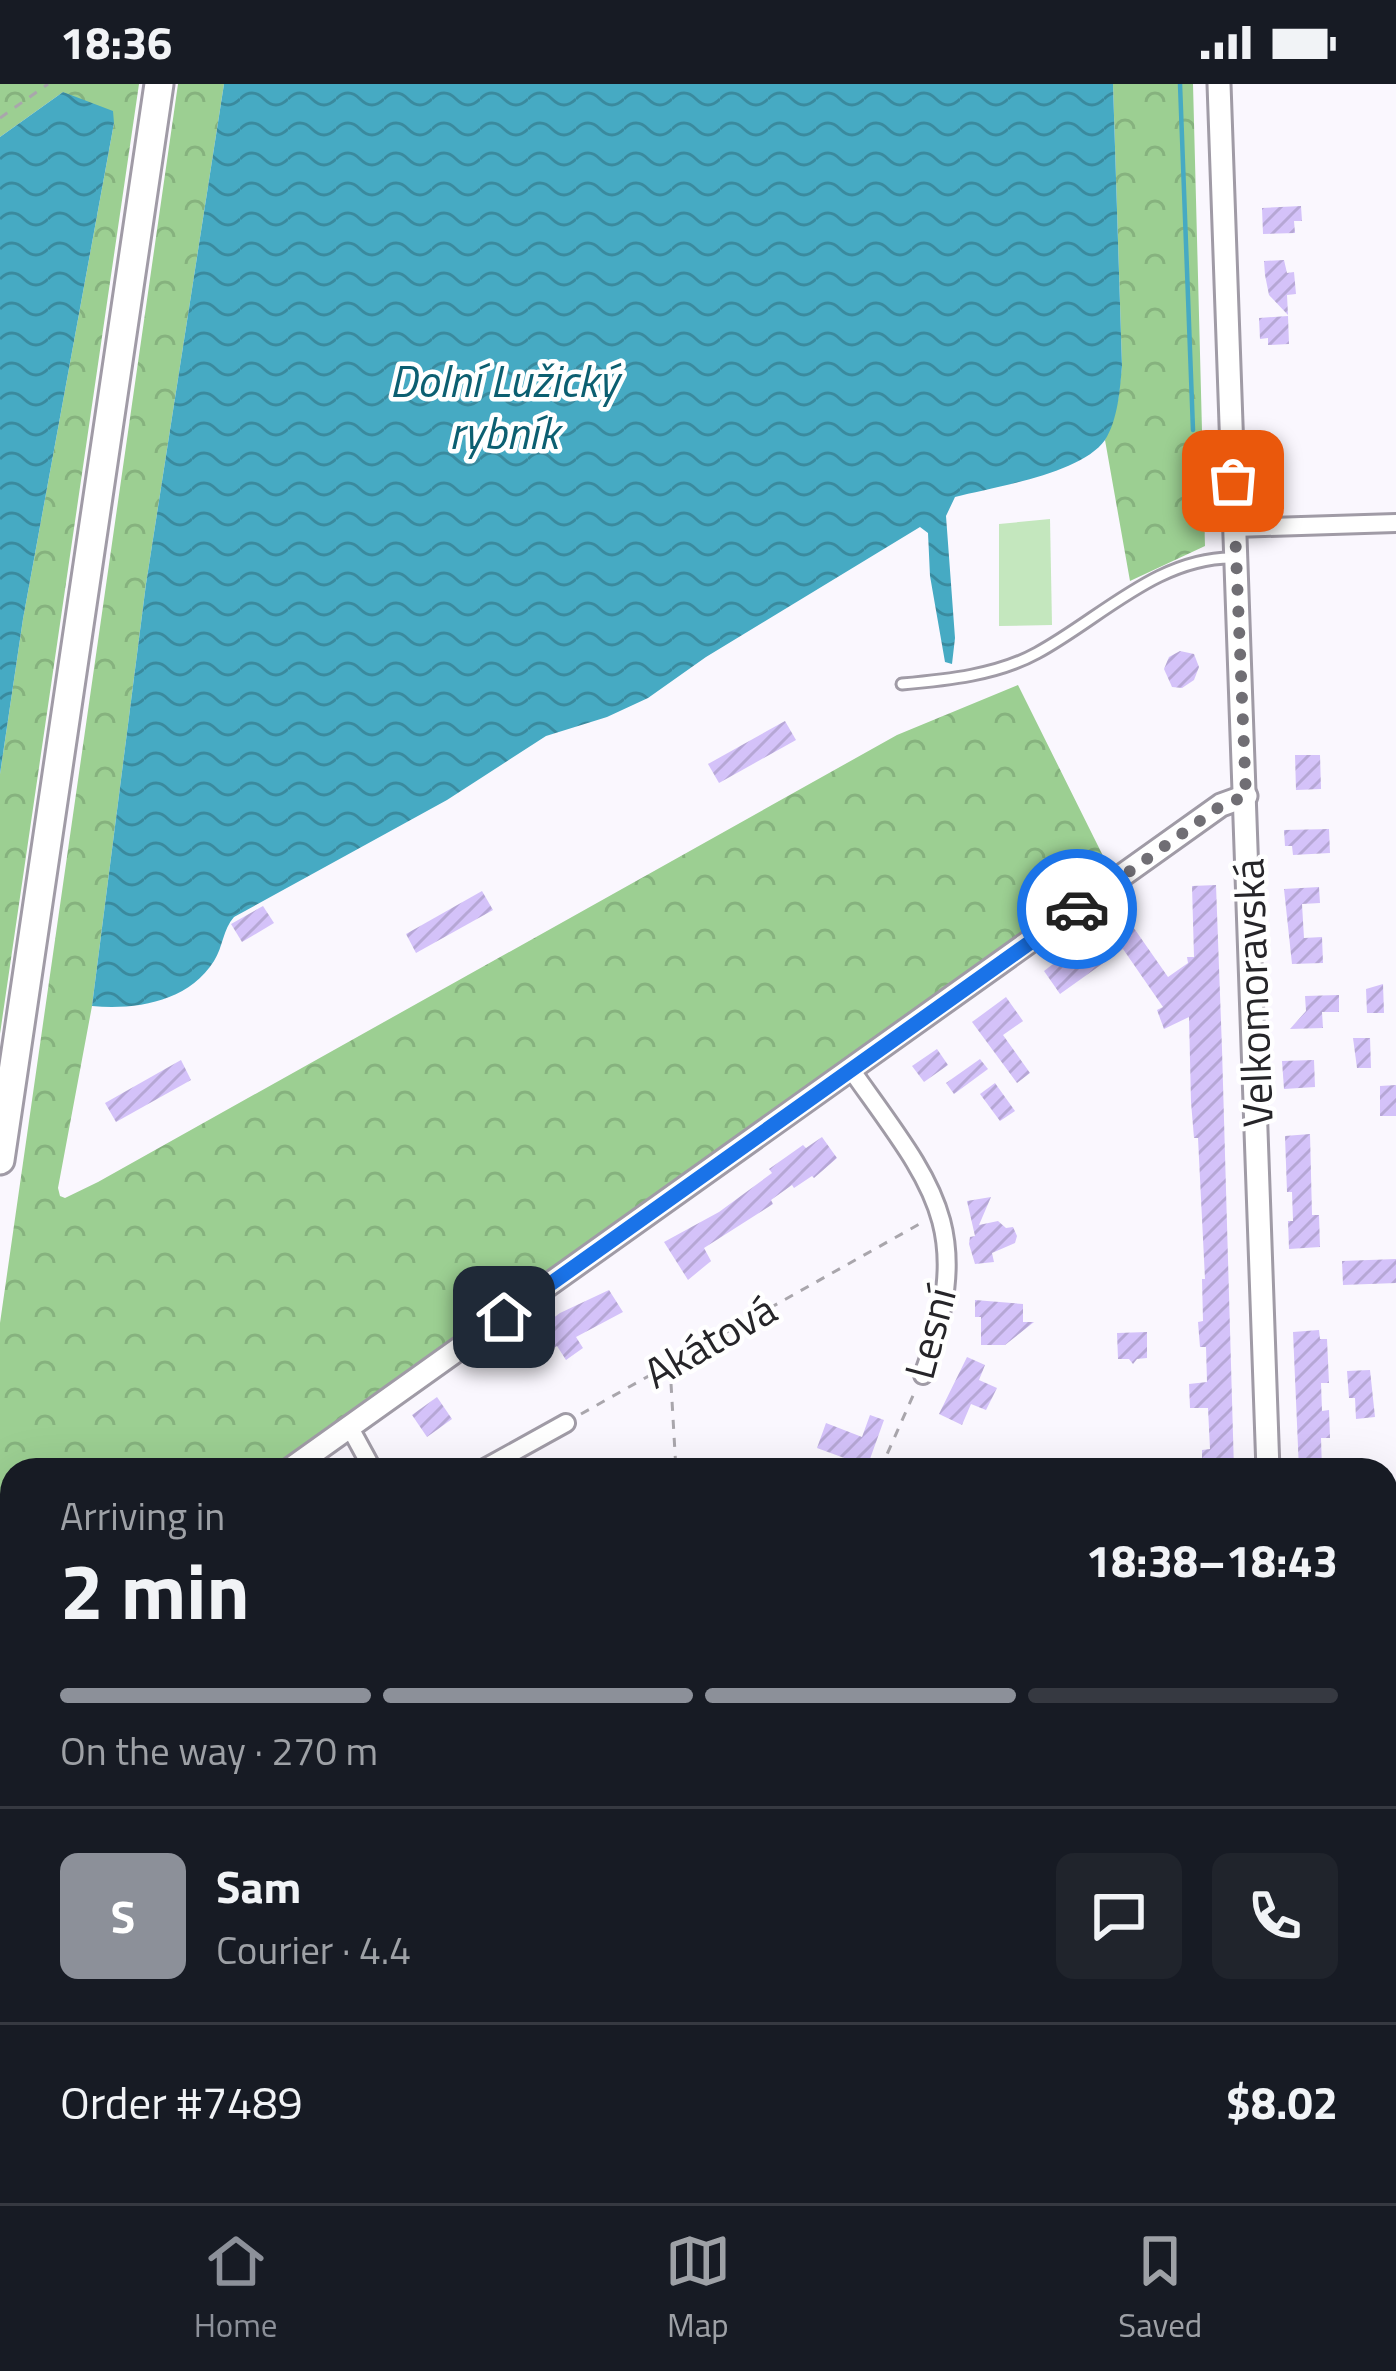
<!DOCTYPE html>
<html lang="en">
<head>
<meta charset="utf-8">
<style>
	body { margin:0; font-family:"Titillium Web",sans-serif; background:#20242c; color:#f1f3f6; height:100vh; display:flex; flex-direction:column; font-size:45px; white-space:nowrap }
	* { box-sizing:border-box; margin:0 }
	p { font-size:39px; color:#9ea1a6 }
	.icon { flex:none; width:66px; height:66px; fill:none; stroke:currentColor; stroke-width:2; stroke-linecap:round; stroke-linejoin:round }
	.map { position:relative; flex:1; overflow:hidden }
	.details { position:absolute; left:0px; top:1374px; width:1398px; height:747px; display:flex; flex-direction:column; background:#171b24; border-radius:36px 36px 0 0; box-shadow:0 12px 48px #0002 }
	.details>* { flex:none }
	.pin { position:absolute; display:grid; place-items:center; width:102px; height:102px; color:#fff; margin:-51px; border-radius:24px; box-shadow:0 6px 18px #0006 }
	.courier { position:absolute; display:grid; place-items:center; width:120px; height:120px; margin:-60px; border:9px solid #1a73e8; border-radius:50%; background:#fff; color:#222; box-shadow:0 3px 15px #0007 }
	.headline em { font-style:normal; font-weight:700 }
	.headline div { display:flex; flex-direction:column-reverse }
	.headline { display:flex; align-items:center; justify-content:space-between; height:204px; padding:0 60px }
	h1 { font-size:78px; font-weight:700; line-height:90px }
	.bar { display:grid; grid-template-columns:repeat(4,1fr); gap:18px 12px; align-content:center; height:144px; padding:0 60px }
	.bar i { height:15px; border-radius:9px; background:#363941 }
	.bar .current { background:#8c9099 }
	.bar p { grid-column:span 4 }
	.line { display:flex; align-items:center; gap:30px; padding:0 60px; border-top:3px solid #363941 }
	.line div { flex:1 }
	.round { display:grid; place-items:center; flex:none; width:126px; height:126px; border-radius:18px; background:#20242c }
	.status { display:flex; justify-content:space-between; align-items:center; height:84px; padding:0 60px; background:#171b24; direction:ltr }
	.status svg { height:33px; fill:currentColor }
	.dock { display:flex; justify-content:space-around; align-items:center; height:168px; border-top:3px solid #363941; background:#171b24; font-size:33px; color:#9ea1a6 }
	.dock a { display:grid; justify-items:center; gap:6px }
	.dock .current { color:#8c9099 }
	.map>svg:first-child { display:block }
</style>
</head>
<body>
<div class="status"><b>18:36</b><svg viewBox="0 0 49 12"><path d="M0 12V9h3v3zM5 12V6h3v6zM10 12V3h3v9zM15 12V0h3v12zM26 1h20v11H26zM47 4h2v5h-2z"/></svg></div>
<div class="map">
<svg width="1396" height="2119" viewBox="0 0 1396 2119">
	<defs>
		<pattern id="forest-crowns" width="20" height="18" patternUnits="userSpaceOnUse" patternTransform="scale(3)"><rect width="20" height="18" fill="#9ccf92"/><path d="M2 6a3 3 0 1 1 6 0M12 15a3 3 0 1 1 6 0" fill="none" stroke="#86b27e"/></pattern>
		<pattern id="water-waves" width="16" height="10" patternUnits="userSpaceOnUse" patternTransform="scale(3)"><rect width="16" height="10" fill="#46aac3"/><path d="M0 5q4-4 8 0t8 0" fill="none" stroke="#3a8a9e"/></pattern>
		<pattern id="building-hatch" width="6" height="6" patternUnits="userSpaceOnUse" patternTransform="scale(3)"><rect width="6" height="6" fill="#d4c2f9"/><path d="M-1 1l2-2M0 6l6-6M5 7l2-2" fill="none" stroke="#b6a7d5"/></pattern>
	</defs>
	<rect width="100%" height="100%" fill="#faf7fe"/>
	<path fill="#c4e7be" d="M1050 435 1052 541 999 542V440Z"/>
	<g fill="url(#forest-crowns)">
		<path d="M0 0H139L0 950V690L23 535 114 39 63 8 0 53Z"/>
		<path d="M178 0H224L146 500 92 922 58 1104 60 1112 65 1114 98 1098 897 651 1018 601 1111 788 267 1386H12V1509L0 1504V1239Z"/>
		<path d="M1113 0H1193L1205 462 1130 497 1105 356 1118 316 1122 282Z"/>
		<path d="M12 1570V2109H132V2119H0V1578Z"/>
	</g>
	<g fill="url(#water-waves)">
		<path d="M224 0H1113L1122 282C1120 305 1118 336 1105 356 1081 390 994 403 955 413L946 432 955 554 952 580 945 578 930 492 928 449 920 443 706 573 648 614 607 633 546 652 447 716 234 833C223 845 223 863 214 877 188 918 136 926 92 922L146 500Z"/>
		<path d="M63 8 113 27 114 39 23 535 0 690V53Z"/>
	</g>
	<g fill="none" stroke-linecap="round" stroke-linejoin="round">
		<path stroke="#46aac3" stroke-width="4.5" d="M1180 0 1193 346"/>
	</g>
	<g fill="url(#building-hatch)">
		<path d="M1301 122 1302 137H1294L1295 149 1263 150 1262 124Z"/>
		<path d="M1284 176 1287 189 1294 188 1296 210 1287 211 1288 231 1269 211 1265 191 1264 177Z"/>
		<path d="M1288 232 1289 260 1268 261V254L1260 255 1259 234Z"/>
		<path d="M1180 567 1194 570 1199 583 1194 596 1182 604 1172 603 1164 585 1169 573Z"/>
		<path d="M785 637 796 656 719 699 708 680Z"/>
		<path d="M1295 671H1320L1321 705 1296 706Z"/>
		<path d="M1329 745 1330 769 1293 771 1292 762H1285L1284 746Z"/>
		<path d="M1216 801 1222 965 1234 1386H1202V1366L1210 1365 1208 1324H1190L1189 1300 1207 1298 1206 1263H1200L1198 1238 1203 1237 1202 1195H1205L1198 1054H1194L1191 1018 1189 933 1164 945 1157 926 1163 923 1123 865 1060 910 1044 887 1122 827 1168 893 1188 879 1187 873H1194L1192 802Z"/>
		<path d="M1319 803 1320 819 1302 820 1304 854 1322 853 1323 879 1292 880 1284 805Z"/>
		<path d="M482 807 493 826 416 869 406 850Z"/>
		<path d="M263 822 274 839 242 858 231 840Z"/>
		<path d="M1383 900 1384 929H1367L1366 905Z"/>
		<path d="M1339 911V928H1322L1323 944 1290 945 1306 927 1305 912Z"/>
		<path d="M1006 913 1023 937 1003 951 1030 989 1017 999 972 938Z"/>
		<path d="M1353 954H1370L1371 984H1357Z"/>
		<path d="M937 965 948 981 924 998 912 982Z"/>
		<path d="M980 975 988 985 954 1010 946 999Z"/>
		<path d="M181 976 191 996 116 1038 105 1019Z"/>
		<path d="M1314 976 1315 1003 1284 1005 1282 977Z"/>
		<path d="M995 999 1015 1027 1000 1037 980 1010Z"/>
		<path d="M1396 1001V1032H1380V1002Z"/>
		<path d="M1310 1050 1312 1131H1319L1320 1163 1289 1165 1288 1137H1293L1292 1108H1287L1285 1052Z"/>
		<path d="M822 1053 837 1074 814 1094 812 1092 794 1104 792 1101 771 1116 773 1120 704 1164 711 1177 688 1196 664 1158 719 1128 772 1089 769 1085 803 1061 806 1064Z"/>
		<path d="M991 1113 979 1141 998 1137 1006 1144 1013 1143 1017 1152 1015 1159 992 1169 994 1178 975 1180 969 1160 970 1153 975 1152 967 1117Z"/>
		<path d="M1396 1175V1199L1343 1201 1342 1177Z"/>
		<path d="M609 1206 623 1228 576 1253 583 1264 566 1276 557 1262 537 1275 525 1255 560 1229Z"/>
		<path d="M975 1216 1023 1220V1238H1034L1005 1261H981V1233H975Z"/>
		<path d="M1319 1246 1320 1255H1327L1329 1299H1321L1322 1327 1329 1326 1330 1354H1321L1322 1386H1299L1293 1248Z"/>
		<path d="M1147 1248V1274L1137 1275 1133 1280 1129 1275H1118L1117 1249Z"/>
		<path d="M967 1273 985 1281 979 1296 997 1304 986 1326 971 1320 962 1341 939 1330Z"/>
		<path d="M1370 1286 1375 1333 1356 1335 1355 1314H1349L1347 1287Z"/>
		<path d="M437 1313 452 1335 427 1353 412 1331Z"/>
		<path d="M870 1331 884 1336 866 1386H843L847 1375 817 1364 826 1339 862 1353Z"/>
	</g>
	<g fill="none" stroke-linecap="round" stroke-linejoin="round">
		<defs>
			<path id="service" d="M902 600C947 596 997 591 1037 569 1100 535 1158 473 1233 474"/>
			<g id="minor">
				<path d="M1234 444 1396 439"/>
				<path d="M852 987C935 1104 976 1144 923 1291"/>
				<path d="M349 1342 373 1386"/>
				<path d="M481 1386 566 1339"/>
				<path d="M1386 1419 1396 1418"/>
				<path d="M1386 1945 1396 1943"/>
				<path d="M344 2109 345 2119"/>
				<path d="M1179 2109 1183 2119"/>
				<path d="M409 2119V2109"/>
				<path d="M606 2119 624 2109"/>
				<path d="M1121 2119 1128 2109"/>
			</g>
			<g id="tertiary">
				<path d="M1219 0 1268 1386"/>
				<path d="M289 1386 1221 721 1246 712"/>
				<path d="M0 1538 12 1536"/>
				<path d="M1307 2109 1308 2119"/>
			</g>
			<path id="primary" d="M0 1076 159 0"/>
		</defs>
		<use href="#service" stroke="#a09ba6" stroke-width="15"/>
		<use href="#minor" stroke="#a09ba6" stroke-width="22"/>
		<use href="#tertiary" stroke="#a09ba6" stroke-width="27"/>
		<use href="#primary" stroke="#a09ba6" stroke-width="33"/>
		<g stroke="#a9a6ac" stroke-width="3" stroke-dasharray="9 9" stroke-linecap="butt">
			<path d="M0 34 48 0"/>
			<path d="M670 1282 676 1386"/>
			<path d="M581 1330 923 1138"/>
			<path d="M880 1386 916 1305"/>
			<path d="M207 2119V2109"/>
			<path d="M381 2119 382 2109"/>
		</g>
		<use href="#service" stroke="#fff" stroke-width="9"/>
		<use href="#minor" stroke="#fff" stroke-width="16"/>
		<use href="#tertiary" stroke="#fff" stroke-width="21"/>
		<use href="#primary" stroke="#fff" stroke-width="27"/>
	</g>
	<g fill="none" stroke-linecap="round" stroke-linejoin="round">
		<path stroke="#706e74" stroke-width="12" stroke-dasharray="0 21.6" d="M1077 825 1222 721 1246 712 1233 397"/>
		<path stroke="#1a73e8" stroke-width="15" d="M504 1233 1077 825"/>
	</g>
	<g text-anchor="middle" stroke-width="9" stroke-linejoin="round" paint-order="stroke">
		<g font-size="42" fill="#262529" stroke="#fff">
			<text transform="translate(1253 909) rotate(-92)" y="15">Velkomoravská</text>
			<text transform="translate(930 1249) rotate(-75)" y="15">Lesní</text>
			<text transform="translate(710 1257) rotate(-30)" y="15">Akátová</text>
		</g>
		<g font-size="45" font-style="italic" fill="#0c5f71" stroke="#fff">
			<text x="504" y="313">Dolní Lužický<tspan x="504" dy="52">rybník</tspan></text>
		</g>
	</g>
</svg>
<div class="pin" style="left:1233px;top:397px;background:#ea580c"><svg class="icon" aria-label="bag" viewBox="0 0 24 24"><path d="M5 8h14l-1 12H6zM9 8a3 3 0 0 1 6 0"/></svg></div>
<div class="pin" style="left:504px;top:1233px;background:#1f2937"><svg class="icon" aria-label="home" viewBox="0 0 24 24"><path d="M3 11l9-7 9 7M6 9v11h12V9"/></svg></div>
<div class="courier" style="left:1077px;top:825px"><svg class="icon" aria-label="car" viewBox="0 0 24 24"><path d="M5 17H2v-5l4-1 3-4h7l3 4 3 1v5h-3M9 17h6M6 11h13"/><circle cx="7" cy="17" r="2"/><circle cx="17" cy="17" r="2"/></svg></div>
<section class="details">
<div class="headline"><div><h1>2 min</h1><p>Arriving in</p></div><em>18:38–18:43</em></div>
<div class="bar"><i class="current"></i><i class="current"></i><i class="current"></i><i></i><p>On the way · 270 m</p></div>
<div class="line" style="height:216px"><b class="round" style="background:#8c9099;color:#fff">S</b><div><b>Sam</b><p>Courier · 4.4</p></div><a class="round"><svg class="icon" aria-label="chat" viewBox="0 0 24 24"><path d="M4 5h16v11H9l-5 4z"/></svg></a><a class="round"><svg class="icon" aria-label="phone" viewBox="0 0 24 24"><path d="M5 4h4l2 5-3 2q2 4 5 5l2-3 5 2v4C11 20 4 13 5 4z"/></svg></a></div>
<div class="line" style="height:156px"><div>Order #7489</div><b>$8.02</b></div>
</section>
</div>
<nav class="dock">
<a class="current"><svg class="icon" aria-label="home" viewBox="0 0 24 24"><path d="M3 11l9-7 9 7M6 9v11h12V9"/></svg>Home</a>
<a><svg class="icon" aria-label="map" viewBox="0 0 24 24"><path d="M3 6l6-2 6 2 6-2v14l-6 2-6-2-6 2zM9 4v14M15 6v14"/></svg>Map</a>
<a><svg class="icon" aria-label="saved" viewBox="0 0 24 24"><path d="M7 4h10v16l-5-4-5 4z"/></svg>Saved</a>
</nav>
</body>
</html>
